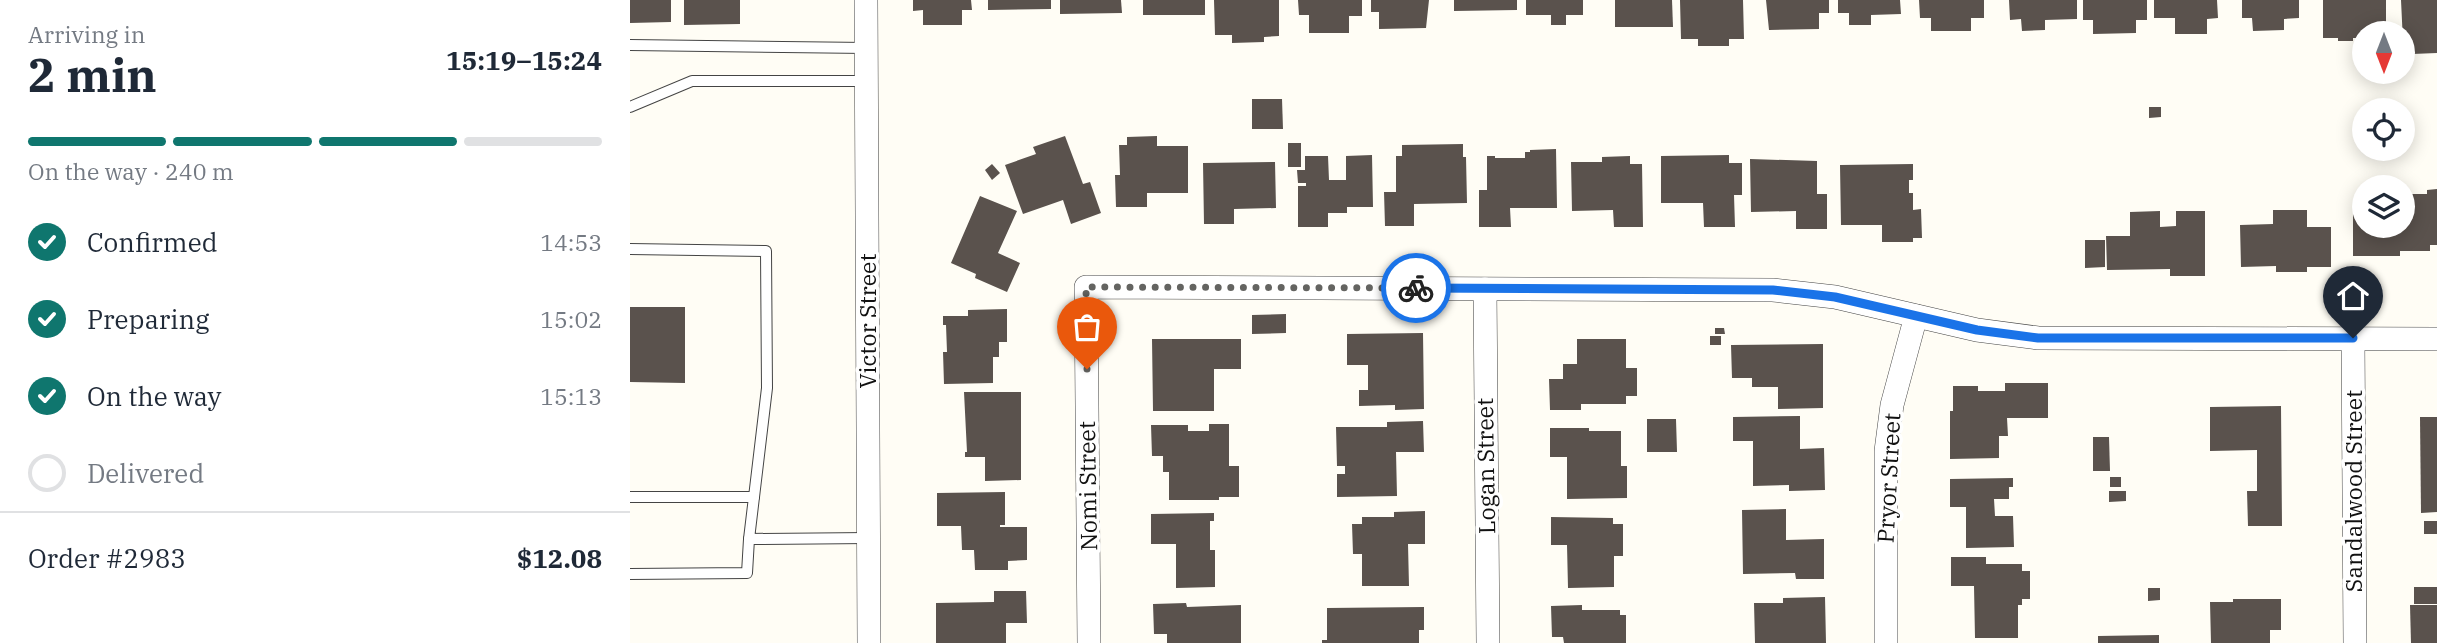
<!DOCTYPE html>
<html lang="en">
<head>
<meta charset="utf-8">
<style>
	body { margin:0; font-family:"IBM Plex Serif",serif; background:#f2f2f3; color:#1f2937; height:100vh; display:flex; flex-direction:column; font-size:26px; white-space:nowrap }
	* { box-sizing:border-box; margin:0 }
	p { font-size:23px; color:#747a83 }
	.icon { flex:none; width:38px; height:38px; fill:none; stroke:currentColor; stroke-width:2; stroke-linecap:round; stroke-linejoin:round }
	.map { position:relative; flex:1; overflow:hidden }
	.sheet { display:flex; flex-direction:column; background:#fff; width:630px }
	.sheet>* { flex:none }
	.needle { width:46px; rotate:180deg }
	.controls { position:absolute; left:1722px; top:21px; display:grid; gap:14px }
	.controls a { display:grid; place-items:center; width:63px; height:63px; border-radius:50%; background:#fff; box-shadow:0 4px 18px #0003; font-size:35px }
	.pin { position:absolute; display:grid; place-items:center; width:60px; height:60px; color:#fff; margin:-72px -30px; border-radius:50% 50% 50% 0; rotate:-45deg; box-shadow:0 0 7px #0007 }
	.pin .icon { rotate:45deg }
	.courier { position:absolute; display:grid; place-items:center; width:70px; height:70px; margin:-35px; border:5px solid #1a73e8; border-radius:50%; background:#fff; color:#222; box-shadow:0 2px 9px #0007 }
	.overview em { font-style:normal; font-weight:700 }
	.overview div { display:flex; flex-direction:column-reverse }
	.overview { display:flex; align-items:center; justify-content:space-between; height:119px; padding:0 28px }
	h1 { font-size:46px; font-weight:700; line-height:52px }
	.bar { display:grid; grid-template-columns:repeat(4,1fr); gap:10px 7px; align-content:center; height:84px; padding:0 28px }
	.bar i { height:9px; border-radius:5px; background:#e0e1e3 }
	.bar .selected { background:#0f766e }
	.bar p { grid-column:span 4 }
	.line { display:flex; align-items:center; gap:18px; padding:0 28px; border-top:2px solid #e0e1e3 }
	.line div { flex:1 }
	ol { padding:0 28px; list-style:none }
	li { display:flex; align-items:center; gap:21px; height:77px }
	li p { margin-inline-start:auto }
	li .icon { padding:7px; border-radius:50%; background:#0f766e; color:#fff; stroke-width:4 }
	li:last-child { color:#747a83 }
	li i { width:38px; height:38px; border:4px solid #e0e1e3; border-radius:50% }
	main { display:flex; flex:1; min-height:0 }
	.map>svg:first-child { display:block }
</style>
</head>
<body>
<main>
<section class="sheet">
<div class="overview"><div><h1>2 min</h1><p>Arriving in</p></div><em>15:19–15:24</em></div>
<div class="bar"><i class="selected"></i><i class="selected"></i><i class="selected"></i><i></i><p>On the way · 240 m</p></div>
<ol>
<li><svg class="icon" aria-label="check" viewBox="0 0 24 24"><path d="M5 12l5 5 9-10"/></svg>Confirmed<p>14:53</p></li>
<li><svg class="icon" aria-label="check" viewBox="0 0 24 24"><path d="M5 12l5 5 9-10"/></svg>Preparing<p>15:02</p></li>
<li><svg class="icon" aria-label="check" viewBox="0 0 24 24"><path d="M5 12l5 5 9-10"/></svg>On the way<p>15:13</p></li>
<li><i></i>Delivered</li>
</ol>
<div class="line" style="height:91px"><div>Order #2983</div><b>$12.08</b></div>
</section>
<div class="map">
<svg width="1807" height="643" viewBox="0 0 1807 643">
	<rect width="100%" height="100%" fill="#fffdf5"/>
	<g fill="#5a524d">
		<path d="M0 0H41V22L0 23Z"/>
		<path d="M54 0H110V24L54 25Z"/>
		<path d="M283 0H341L342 10H332V25H293V10L283 11Z"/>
		<path d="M358 0H421V9L358 10Z"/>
		<path d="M430 0H491L492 13 430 14Z"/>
		<rect x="513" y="0" width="62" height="15"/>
		<path d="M584 0H649V36L634 37V42L602 43V35H585Z"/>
		<path d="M668 0H732V16H719V33H679V15H669Z"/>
		<path d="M741 0H799L796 28 749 29V12H741Z"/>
		<path d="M824 0H887V10L824 11Z"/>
		<path d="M896 0H953V15H936V25H921V15H896Z"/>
		<path d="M985 0H1042L1043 27H985Z"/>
		<path d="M1050 0H1113L1114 39H1099V46H1068V39H1051Z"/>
		<path d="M1136 0H1199V13H1189V29L1139 30Z"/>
		<path d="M1208 0H1270L1271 14 1241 15V25H1219V13H1208Z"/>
		<path d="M1289 0H1354V18H1341V31H1301V18H1290Z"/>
		<path d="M1379 0H1447V19L1415 20V30L1392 31 1391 19 1380 20Z"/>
		<path d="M1453 0H1517V20H1506V33L1463 34V20H1453Z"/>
		<path d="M1524 0H1587L1588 18 1577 19V34H1545V18H1524Z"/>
		<path d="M1612 0H1669V18L1654 19V30L1623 31 1622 18H1612Z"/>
		<path d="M1693 0H1756V33H1734V38H1723V41H1708V38H1693Z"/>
		<path d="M1771 0H1807V53L1782 54V42H1773Z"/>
		<path d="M622 99H652L653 129H622Z"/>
		<path d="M1519 107H1531V117L1519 118Z"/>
		<path d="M435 136 453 184 460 182 471 213 441 224 433 200 393 214 375 165 406 154 403 147Z"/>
		<path d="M527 136V146H558V193H517V207H486L485 175H490L489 145H497V137Z"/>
		<rect x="658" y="143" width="13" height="24"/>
		<path d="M833 144V157H836L837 203 784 204V226H755L754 192H766V156H772V145Z"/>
		<path d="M926 149 927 208H880L881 227H849V190H857V156H865V158H895V152H900V150Z"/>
		<path d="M742 155 743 207H717V213H698V227H668V186H676V183H668L667 170H675V156H698L699 180H716V156Z"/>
		<path d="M1099 155V163H1112V195H1104L1105 227H1074L1073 203H1031V156Z"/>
		<path d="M1000 156V164H1012L1013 227H984L983 210 942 211 941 162H972V157Z"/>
		<path d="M1120 159 1187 161V194H1197V229H1166V211L1121 212Z"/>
		<path d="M645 162 646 208 604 209V224H574L573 163Z"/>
		<path d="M362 164 370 173 362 180 355 170Z"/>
		<path d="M1283 164V180H1279V193H1283V210L1291 209 1292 238H1283V242H1252V225H1211L1210 165Z"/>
		<path d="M1807 189V245H1800V251H1770V256H1723V213H1734V226H1773L1774 194H1797V190Z"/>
		<path d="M350 196 387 211 368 253 390 263 377 292 345 278 346 274 321 263Z"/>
		<path d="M1643 210H1677V227H1701V267H1677V272H1646V266L1611 267 1610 225 1643 224Z"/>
		<path d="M1530 211V227L1546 226V211H1575V276H1540V269L1477 270 1476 236H1500V212Z"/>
		<path d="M1455 240H1475V267L1455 268Z"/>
		<path d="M0 307H55V383L0 382Z"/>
		<path d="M377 309V342H369V357H363V383L314 384 313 352H317L316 325H313V316H338V310Z"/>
		<path d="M656 314V333L622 334V315Z"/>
		<path d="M1085 328H1094L1095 334H1085Z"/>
		<path d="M793 333 794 409 765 410V405L729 406V390H738V365H717V334Z"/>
		<rect x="1080" y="336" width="11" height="9"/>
		<path d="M522 339H611V369H584V411H523Z"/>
		<path d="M947 339H996V368H1007V396H996V404H951V410H920L919 379H933V364H947Z"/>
		<path d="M1193 344V408L1148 409V387H1122V378H1102L1101 345Z"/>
		<path d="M1375 383H1418V418H1377L1378 436H1369V458L1320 459V411H1323V386H1348V391H1375Z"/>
		<path d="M334 392H391V480L355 481V457H335V452H337Z"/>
		<path d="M1651 406 1652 526H1618L1617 491H1627V450L1580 451V407Z"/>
		<path d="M1170 416V449L1194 448 1195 490 1159 491V485L1123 486V441H1103V417Z"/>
		<path d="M1790 417H1807V512L1791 513Z"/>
		<path d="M1017 419H1046L1047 452H1017Z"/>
		<path d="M793 421 794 452H766L767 496 707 497V474H715V466H707L706 427H757V422Z"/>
		<path d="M579 424H599V466H609V497H589V500H539V472H533V456H522L521 425H558V431H579Z"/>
		<path d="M920 428H959V431H991V466H997V498L937 499V457H920Z"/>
		<path d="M1463 437H1479L1480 471H1463Z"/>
		<rect x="1480" y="477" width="11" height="10"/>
		<path d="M1383 478V487H1379V499H1364L1365 516H1383L1384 547 1336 548V507H1320V479Z"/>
		<path d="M1479 491H1496V501L1479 502Z"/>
		<path d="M375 492V525H370V527H397V560L378 561V570H345L344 550H332L331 526H307V493Z"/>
		<path d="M1156 509V540L1194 539V579H1166L1165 573 1113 574 1112 510Z"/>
		<path d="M795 511V544H778L779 586H732V554H723L722 524H732V517H764V512Z"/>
		<path d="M584 513V521H580V550H585V587L546 588V544H521V514Z"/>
		<path d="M921 517 983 518V524H993V556H984V587L938 588 937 545H921Z"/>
		<rect x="1794" y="521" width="13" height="13"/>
		<path d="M1321 557H1356V564H1392V571H1400V599H1392V605H1388V638H1345L1344 586H1321Z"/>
		<rect x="1784" y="587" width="23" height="17"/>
		<path d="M1518 588H1530V600L1518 601Z"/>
		<path d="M364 591H396L397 623H376V643H306V603L364 602Z"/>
		<path d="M1195 597 1196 643H1125L1124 603H1153V598Z"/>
		<path d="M1603 599H1651V630H1640V643H1581L1580 602H1603Z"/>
		<path d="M556 603 557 607 611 605V643H537V634H524L523 604Z"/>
		<path d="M952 605V610H990V615H996V643H934L933 637H922L921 606Z"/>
		<path d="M1780 605H1807V643H1781Z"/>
		<path d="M794 607V630H789V643H692V640H697V608Z"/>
		<path d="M1529 635V643H1468V636Z"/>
	</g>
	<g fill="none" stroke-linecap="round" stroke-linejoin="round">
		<defs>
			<g id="service">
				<path d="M0 45 237 48"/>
				<path d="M0 107 62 81H237"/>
				<path d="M0 249 136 251 137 388 119 539 239 538"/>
				<path d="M0 497H124"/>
				<path d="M0 574 117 573 119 539"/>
			</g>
			<g id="minor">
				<path d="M236 0 239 643"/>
				<path d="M855 289 858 643"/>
				<path d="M1723 338 1725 643"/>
				<path d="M459 643 456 287 1143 290 1205 297 1347 330 1408 338 1807 339"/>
				<path d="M1256 643V451L1262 405 1286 316"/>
			</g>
		</defs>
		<use href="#service" stroke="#444" stroke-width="12"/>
		<use href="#minor" stroke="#444" stroke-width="24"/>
		<use href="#service" stroke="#fff" stroke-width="10"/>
		<use href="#minor" stroke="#fff" stroke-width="23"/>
	</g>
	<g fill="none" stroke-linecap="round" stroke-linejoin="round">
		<path stroke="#646461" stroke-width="7" stroke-dasharray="0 12.6" d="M457 369 456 287 786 288"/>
		<path stroke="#1a73e8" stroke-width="9" d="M786 288 1143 290 1205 297 1347 330 1408 338H1723"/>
	</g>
	<g text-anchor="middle" stroke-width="7" stroke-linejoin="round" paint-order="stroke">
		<g font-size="23" fill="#111" stroke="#fff">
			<text transform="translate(238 321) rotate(-90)" y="8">Victor Street</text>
			<text transform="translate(856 466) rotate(-91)" y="8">Logan Street</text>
			<text transform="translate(1259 478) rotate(-87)" y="8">Pryor Street</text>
			<text transform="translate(458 486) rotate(-91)" y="8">Nomi Street</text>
			<text transform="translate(1724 491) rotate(-90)" y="8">Sandalwood Street</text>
		</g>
	</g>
</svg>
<div class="controls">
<a><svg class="needle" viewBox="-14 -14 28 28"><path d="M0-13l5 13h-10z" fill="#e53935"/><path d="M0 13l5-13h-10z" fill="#747a83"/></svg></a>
<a><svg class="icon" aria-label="locate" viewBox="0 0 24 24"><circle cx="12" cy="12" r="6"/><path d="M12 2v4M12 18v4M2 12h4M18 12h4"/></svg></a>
<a><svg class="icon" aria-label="layers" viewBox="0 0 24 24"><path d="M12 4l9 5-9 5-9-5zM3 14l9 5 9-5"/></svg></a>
</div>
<div class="pin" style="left:457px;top:369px;background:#ea580c"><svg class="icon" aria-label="bag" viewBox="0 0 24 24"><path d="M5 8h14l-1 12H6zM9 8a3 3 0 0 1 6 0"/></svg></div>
<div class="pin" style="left:1723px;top:338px;background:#1f2937"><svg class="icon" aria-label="home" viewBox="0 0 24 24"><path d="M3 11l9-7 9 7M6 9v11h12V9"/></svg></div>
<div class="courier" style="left:786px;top:288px"><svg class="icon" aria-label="bike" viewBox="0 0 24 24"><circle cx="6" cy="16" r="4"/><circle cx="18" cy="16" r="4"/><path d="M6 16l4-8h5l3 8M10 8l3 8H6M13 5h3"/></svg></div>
</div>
</main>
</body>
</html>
